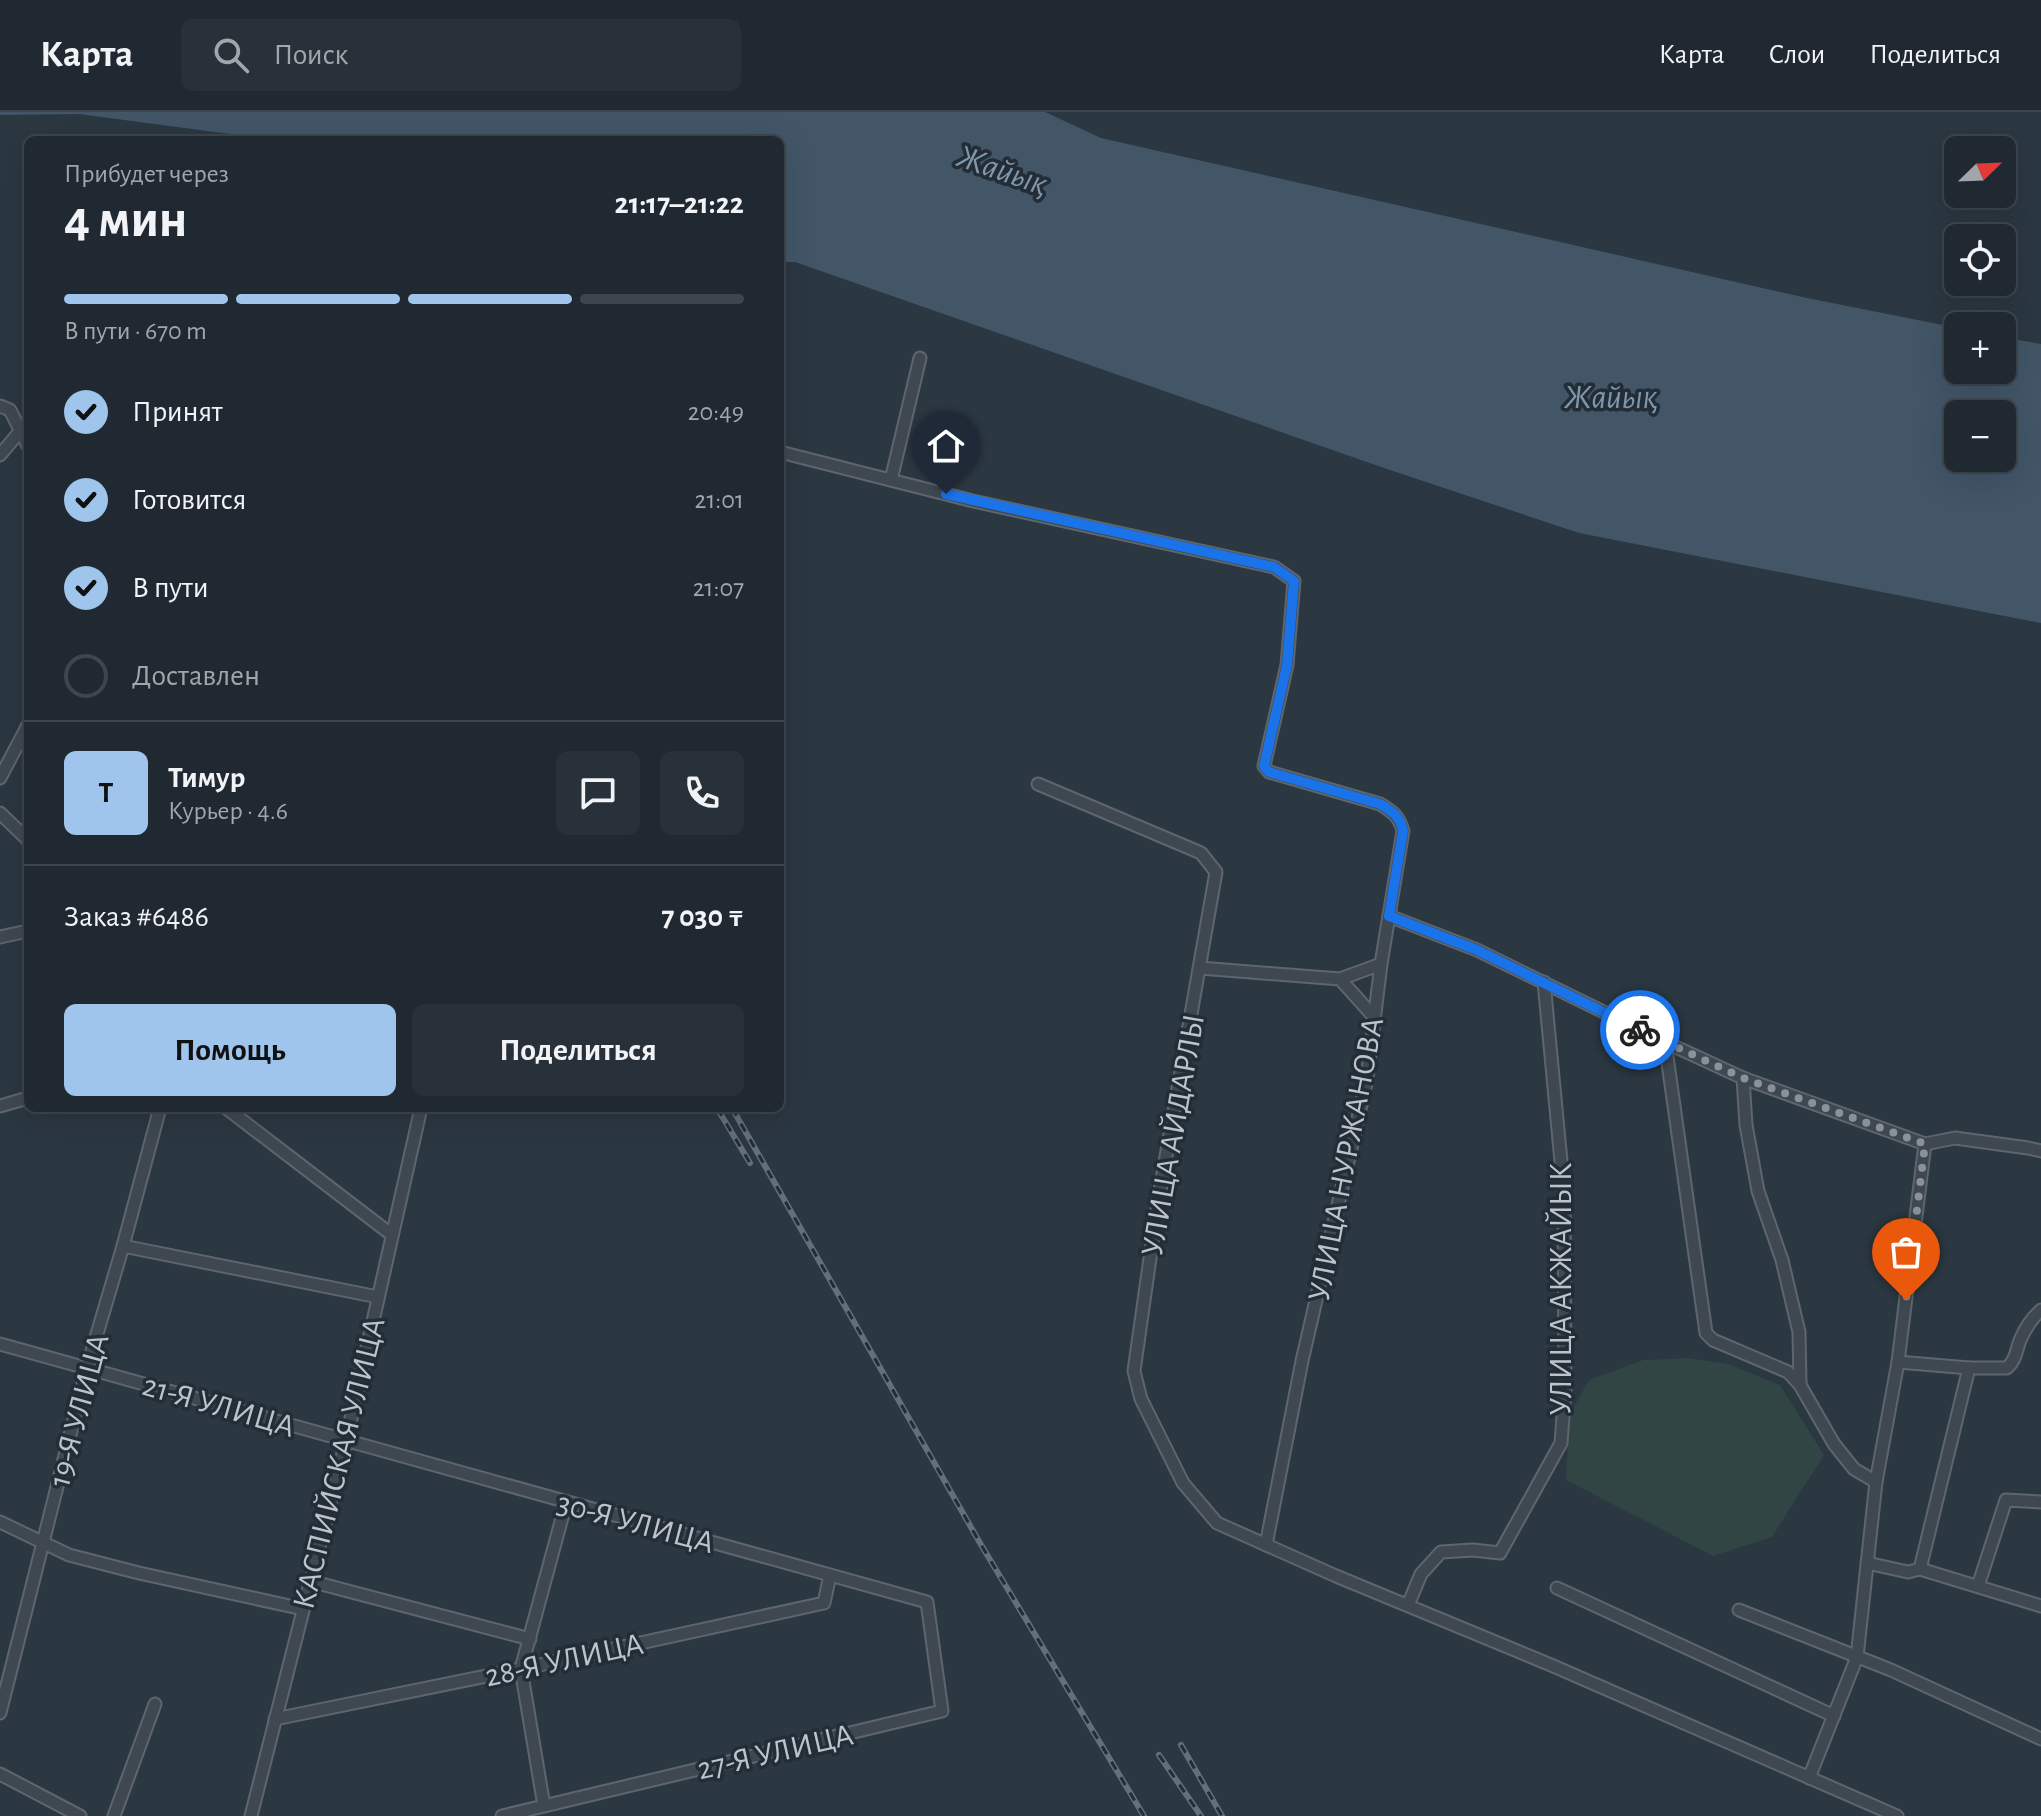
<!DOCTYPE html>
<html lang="ru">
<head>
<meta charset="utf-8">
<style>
	body { margin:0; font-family:"Alegreya Sans",sans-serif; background:#283139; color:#f1f3f6; height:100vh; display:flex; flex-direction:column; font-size:30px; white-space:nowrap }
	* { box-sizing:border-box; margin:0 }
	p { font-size:26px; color:#a2a6ab }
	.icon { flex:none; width:44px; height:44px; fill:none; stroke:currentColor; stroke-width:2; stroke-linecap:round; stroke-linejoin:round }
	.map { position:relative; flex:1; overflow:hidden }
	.sheet { position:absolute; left:24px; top:24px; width:760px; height:976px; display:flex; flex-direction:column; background:#202931; border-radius:12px; box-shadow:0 8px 32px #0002,0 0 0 2px #3d454d }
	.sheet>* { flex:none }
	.needle { width:52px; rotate:67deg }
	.controls { position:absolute; left:1944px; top:24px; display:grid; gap:16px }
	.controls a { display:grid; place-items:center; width:72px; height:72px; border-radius:12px; background:#202931; box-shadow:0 8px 32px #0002,0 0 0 2px #3d454d; font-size:40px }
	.pin { position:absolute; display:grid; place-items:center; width:68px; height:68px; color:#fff; margin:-82px -34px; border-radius:50% 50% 50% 0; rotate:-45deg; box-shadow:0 0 8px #0007 }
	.pin .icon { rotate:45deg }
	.courier { position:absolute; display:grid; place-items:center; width:80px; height:80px; margin:-40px; border:6px solid #1a73e8; border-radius:50%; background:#fff; color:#222; box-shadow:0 2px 10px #0007 }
	.summary em { font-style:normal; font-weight:700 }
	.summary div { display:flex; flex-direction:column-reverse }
	.summary { display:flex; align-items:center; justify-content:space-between; height:136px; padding:0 40px }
	h1 { font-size:52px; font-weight:700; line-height:60px }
	.bar { display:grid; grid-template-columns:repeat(4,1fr); gap:12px 8px; align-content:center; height:96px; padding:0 40px }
	.bar i { height:10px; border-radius:6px; background:#3d454d }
	.bar .on { background:#9fc5ed }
	.bar p { grid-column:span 4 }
	.line { display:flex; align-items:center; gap:20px; padding:0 40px; border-top:2px solid #3d454d }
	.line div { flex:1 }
	.round { display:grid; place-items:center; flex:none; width:84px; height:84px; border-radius:12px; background:#283139 }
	ol { padding:0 40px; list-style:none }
	li { display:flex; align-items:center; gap:24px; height:88px }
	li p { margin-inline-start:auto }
	li .icon { padding:8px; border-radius:50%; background:#9fc5ed; color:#111; stroke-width:4 }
	li:last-child { color:#a2a6ab }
	li i { width:44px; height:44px; border:4px solid #3d454d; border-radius:50% }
	.cta { display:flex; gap:16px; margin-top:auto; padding:16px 40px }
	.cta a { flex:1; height:92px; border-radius:12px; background:#9fc5ed; color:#111; font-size:32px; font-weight:700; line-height:92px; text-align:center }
	.cta a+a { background:#283139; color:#f1f3f6 }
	header { display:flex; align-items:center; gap:48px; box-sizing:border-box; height:112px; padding:0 40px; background:#202931; border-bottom:2px solid #3d454d }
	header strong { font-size:38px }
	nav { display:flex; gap:44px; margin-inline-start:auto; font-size:28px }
	.search { width:560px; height:72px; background:#283139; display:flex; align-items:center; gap:20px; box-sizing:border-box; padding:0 28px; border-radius:12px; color:#a2a6ab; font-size:30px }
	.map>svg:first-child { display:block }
</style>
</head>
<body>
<header>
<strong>Карта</strong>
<div class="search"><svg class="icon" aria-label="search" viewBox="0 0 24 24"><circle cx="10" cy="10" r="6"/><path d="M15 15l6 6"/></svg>Поиск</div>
<nav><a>Карта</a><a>Слои</a><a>Поделиться</a></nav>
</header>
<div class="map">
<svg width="2041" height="1704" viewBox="0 0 2041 1704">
	<rect width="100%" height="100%" fill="#2b3741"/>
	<path fill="#304544" d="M1688 1246 1728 1252 1780 1273 1824 1343 1772 1425 1713 1444 1566 1368 1569 1303 1589 1268 1643 1248Z"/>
	<path fill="#425668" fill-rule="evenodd" d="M0 0H1045L1101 26 1807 186 1958 216V258H2002V225L2041 232V511L1579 421 1384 356 795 150H780V28H274L79 2 0 3ZM1958 302H2002V346H1958Z"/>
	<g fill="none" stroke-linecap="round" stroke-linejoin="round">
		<defs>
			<g id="minor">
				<path d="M0 294 10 298 28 334"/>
				<path d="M780 340 973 389 1274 455 1294 469 1287 553 1264 654 1269 660 1380 692C1393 700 1399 704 1403 719L1381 852 1367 967 1302 1249 1266 1433"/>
				<path d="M0 343 28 310"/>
				<path d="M891 368 920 246"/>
				<path d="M0 666 28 613"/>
				<path d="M1038 672 1201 741 1216 760 1158 1090 1134 1259 1141 1287 1183 1371 1217 1411 1336 1464 1551 1553 1897 1704"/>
				<path d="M0 701 28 728"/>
				<path d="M1389 804 1477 838 1665 930 1743 966 1925 1032 1898 1250 1876 1370 1857 1545 1809 1666"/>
				<path d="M0 825 28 819"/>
				<path d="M1200 856 1340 867 1375 906"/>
				<path d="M1340 867 1381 852"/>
				<path d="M1665 930 1706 1221 1713 1228 1788 1260 1800 1273 1834 1332 1854 1357 1876 1370"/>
				<path d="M1743 966 1746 1013 1758 1079 1782 1148 1799 1220 1800 1273"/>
				<path d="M0 994 28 986"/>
				<path d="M226 996 392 1123"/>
				<path d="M1925 1032 1955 1026 2028 1036 2041 1039"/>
				<path d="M123 1134 378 1185"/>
				<path d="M0 1232 927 1490 942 1599 502 1704"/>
				<path d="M1898 1250 1969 1256 1920 1457"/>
				<path d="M1969 1256H2007C2017 1247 2016 1237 2021 1226 2026 1215 2032 1206 2041 1198"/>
				<path d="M0 1410 69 1443 139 1461 303 1497"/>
				<path d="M1867 1451 1908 1460 1920 1457 2041 1494"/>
				<path d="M310 1469 530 1527"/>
				<path d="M1978 1474 2006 1388 2041 1390"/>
				<path d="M1557 1476 1834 1604"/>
				<path d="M1408 1493 1421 1462 1441 1440 1473 1438 1500 1441 1561 1331 1565 1278 1564 1081 1544 870"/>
				<path d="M1739 1498 1891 1558 2041 1627"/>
				<path d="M0 1601 87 1256 123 1134 160 996"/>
				<path d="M275 1607 521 1557 824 1491 830 1463"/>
				<path d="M0 1662 80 1704"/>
				<path d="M544 1694 521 1557 566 1391"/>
				<path d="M114 1704 155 1592"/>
				<path d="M251 1704 346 1329 421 996"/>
			</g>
		</defs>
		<use href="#minor" stroke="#5d666e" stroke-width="15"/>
		<use href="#minor" stroke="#3f4851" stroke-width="11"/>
		<defs>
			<g id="rail">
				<path d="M717 996 750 1051"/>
				<path d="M732 996 980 1431 1144 1704"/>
				<path d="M1181 1633 1222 1704"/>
				<path d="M1159 1643 1201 1704"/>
			</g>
		</defs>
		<use href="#rail" stroke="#636f79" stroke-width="6"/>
		<use href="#rail" stroke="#232d37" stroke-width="3" stroke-dasharray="9" stroke-linecap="butt"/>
	</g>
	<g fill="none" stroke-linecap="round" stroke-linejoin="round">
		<path stroke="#89929b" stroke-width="8" stroke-dasharray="0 14.4" d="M1640 918 1743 966 1925 1032 1906 1188"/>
		<path stroke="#1a73e8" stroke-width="10" d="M946 382 1274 455 1294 469 1287 553 1264 654 1269 660 1380 692C1393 700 1400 704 1403 719L1389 804 1477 838 1640 918"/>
	</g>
	<g text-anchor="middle" stroke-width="7" stroke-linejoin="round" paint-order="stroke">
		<g font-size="32" fill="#bcc3cb" stroke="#232d37">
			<text transform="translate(1172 1023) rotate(-80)" y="11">УЛИЦА АЙДАРЛЫ</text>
			<text transform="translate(1345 1047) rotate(-79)" y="11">УЛИЦА НУРЖАНОВА</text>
			<text transform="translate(1560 1177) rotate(-90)" y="11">УЛИЦА АКЖАЙЫК</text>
			<text transform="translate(219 1293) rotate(16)" y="11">21-Я УЛИЦА</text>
			<text transform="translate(78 1298) rotate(-75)" y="11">19-Я УЛИЦА</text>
			<text transform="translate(338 1351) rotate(-76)" y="11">КАСПИЙСКАЯ УЛИЦА</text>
			<text transform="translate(636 1410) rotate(15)" y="11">30-Я УЛИЦА</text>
			<text transform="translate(564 1547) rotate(-12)" y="11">28-Я УЛИЦА</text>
			<text transform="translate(775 1639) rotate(-13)" y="11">27-Я УЛИЦА</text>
		</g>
		<g font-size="34" font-style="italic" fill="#8096aa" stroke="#232d37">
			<text transform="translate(1003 57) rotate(19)" y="12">Жайық</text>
			<text x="1611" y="296">Жайық</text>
		</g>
	</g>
</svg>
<div class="controls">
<a><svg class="needle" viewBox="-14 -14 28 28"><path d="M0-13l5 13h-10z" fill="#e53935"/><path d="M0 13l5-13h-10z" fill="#a2a6ab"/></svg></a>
<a><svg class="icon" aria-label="locate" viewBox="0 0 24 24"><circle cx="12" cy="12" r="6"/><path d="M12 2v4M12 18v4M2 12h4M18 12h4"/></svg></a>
<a>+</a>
<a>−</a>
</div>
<div class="pin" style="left:1906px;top:1188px;background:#ea580c"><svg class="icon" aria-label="bag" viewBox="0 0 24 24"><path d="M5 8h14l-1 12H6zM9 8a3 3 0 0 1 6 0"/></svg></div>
<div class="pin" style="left:946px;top:382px;background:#1f2937"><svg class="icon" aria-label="home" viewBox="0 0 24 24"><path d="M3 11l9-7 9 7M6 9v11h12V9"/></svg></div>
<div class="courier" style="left:1640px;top:918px"><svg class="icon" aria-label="bike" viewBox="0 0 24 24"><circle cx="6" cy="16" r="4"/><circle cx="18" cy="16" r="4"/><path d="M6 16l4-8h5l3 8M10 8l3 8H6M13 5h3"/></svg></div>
<section class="sheet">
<div class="summary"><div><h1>4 мин</h1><p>Прибудет через</p></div><em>21:17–21:22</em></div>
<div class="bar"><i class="on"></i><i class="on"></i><i class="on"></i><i></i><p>В пути · 670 m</p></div>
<ol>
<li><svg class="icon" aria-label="check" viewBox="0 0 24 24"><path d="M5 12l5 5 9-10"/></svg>Принят<p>20:49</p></li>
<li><svg class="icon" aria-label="check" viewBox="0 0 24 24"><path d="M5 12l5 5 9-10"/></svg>Готовится<p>21:01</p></li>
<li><svg class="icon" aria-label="check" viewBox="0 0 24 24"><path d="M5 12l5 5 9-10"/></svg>В пути<p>21:07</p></li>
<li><i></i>Доставлен</li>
</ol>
<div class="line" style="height:144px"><b class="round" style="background:#9fc5ed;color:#111">Т</b><div><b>Тимур</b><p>Курьер · 4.6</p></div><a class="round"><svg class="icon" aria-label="chat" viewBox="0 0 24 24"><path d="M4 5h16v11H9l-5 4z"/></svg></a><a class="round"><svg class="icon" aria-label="phone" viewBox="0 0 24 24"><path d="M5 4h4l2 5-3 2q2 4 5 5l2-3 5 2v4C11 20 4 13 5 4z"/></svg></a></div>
<div class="line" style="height:104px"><div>Заказ #6486</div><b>7 030 ₸</b></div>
<div class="cta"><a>Помощь</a><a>Поделиться</a></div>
</section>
</div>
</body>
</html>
